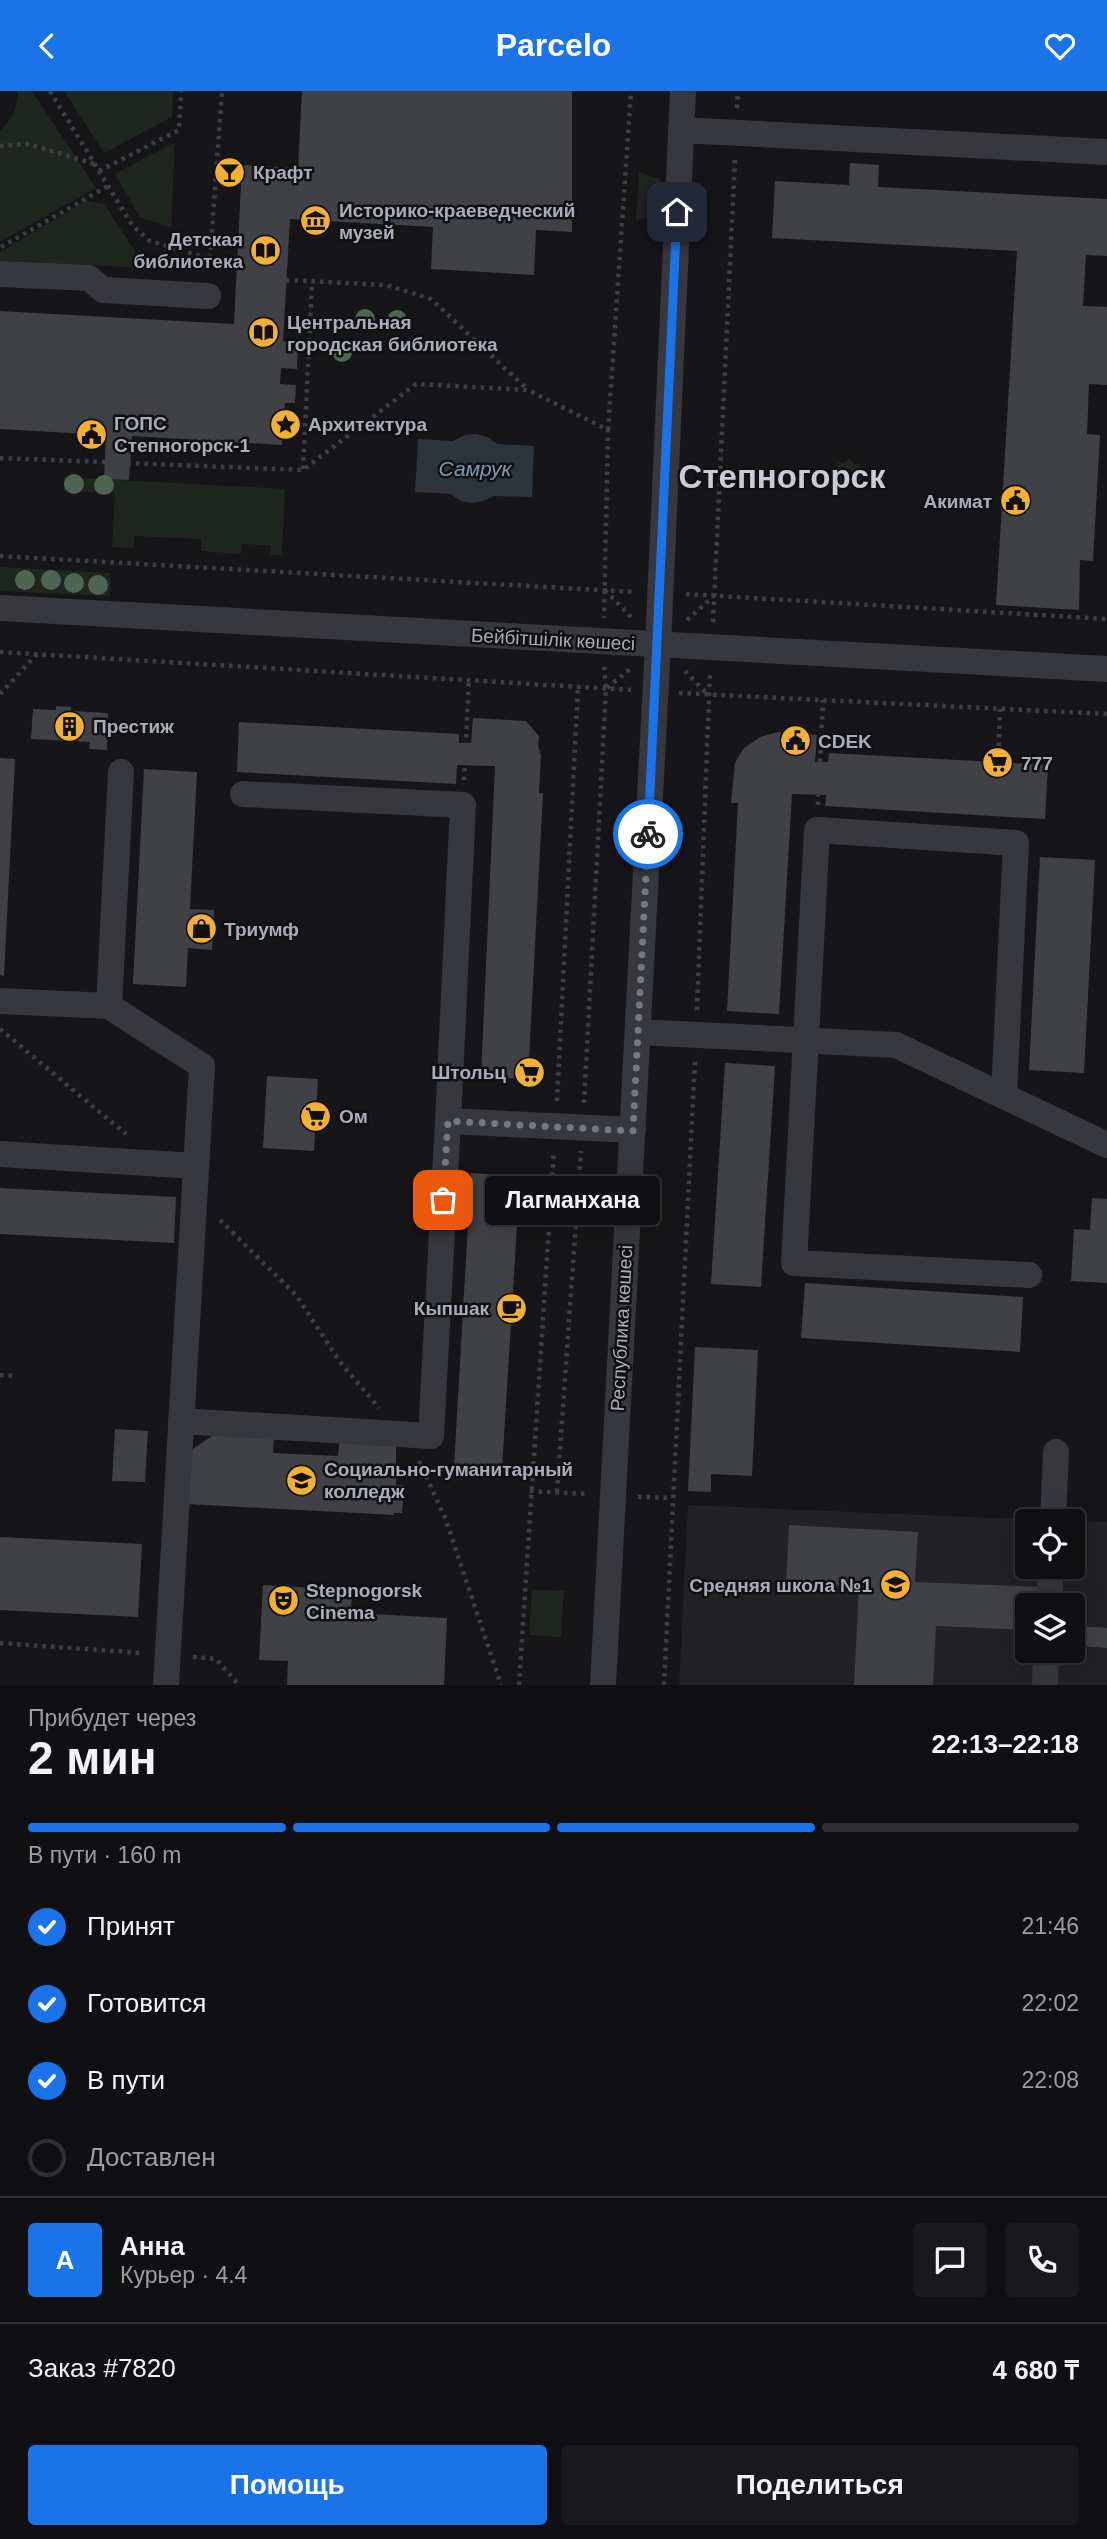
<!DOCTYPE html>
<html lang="ru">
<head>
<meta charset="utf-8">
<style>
	body { margin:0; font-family:Helvetica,sans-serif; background:#19191b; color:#f1f3f6; height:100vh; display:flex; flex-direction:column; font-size:26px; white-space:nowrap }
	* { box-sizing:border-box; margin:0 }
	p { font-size:23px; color:#9c9d9f }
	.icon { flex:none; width:38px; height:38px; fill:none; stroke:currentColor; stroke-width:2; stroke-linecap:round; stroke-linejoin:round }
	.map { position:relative; height:1594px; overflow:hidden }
	.sheet { display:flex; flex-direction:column; background:#101012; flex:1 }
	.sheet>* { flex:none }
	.buttons { position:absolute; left:1015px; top:1418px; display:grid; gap:14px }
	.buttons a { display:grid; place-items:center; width:70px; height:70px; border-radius:7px; background:#101012; box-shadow:0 7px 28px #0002,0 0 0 2px #303032; font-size:35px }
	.pin { position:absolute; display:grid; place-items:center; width:60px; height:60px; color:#fff; margin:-30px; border-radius:14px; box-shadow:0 4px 10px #0006 }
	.courier { position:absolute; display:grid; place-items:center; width:70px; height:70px; margin:-35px; border:5px solid #1a73e8; border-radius:50%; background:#fff; color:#222; box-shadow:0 2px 9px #0007 }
	.bubble { position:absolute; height:49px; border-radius:7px; background:#101012; box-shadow:0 7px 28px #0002,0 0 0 2px #303032; font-size:23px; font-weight:600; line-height:49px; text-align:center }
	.summary em { font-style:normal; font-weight:600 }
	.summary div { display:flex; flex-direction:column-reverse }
	.summary { display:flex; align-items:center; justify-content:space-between; height:119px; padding:0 28px }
	h1 { font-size:46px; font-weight:600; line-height:52px }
	.bar { display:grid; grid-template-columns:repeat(4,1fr); gap:10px 7px; align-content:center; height:84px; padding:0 28px }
	.bar i { height:9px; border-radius:5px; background:#303032 }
	.bar .on { background:#1a73e8 }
	.bar p { grid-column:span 4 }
	.line { display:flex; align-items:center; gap:18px; padding:0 28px; border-top:2px solid #303032 }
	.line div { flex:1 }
	.round { display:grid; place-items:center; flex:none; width:74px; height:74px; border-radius:7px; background:#19191b }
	ol { padding:0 28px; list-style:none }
	li { display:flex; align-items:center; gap:21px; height:77px }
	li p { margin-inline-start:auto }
	li .icon { padding:7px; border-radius:50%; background:#1a73e8; color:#fff; stroke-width:4 }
	li:last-child { color:#9c9d9f }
	li i { width:38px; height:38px; border:4px solid #303032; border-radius:50% }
	.button { display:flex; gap:14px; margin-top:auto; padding:14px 28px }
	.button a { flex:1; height:80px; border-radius:7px; background:#1a73e8; color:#fff; font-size:28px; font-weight:600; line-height:80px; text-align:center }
	.button a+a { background:#19191b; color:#f1f3f6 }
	header { display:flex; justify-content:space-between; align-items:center; height:91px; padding:0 28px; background:#1a73e8; color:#fff; font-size:32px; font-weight:600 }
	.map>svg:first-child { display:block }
</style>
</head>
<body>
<header><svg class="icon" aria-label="back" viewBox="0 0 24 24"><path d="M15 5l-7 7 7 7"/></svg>Parcelo<svg class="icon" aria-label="heart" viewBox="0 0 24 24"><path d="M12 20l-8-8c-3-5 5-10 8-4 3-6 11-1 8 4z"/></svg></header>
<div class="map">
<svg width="1107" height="1594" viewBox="0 0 1107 1594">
	<rect width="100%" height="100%" fill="#161618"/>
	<path fill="#222225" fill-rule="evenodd" d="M688 1414 1066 1430H1027V1475H1073V1430L1107 1431V1594H679ZM1027 1514H1073V1559H1027Z"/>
	<g fill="#1e261f">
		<path d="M18 0H32L96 97 0 151V40C12 28 18 17 18 0Z"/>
		<path d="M64 0H173L172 26 104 62Z"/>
		<path d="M175 51 171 137 140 126 115 83Z"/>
		<path d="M639 81 661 89 659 123 636 130Z"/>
		<path d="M86 110 104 113 146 177 0 170V161Z"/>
		<path d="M850 367 854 373H860V379L864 385 860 389 859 396 852 395 846 400 842 395 835 394 836 387 832 382 837 378V372H844Z"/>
		<path d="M64 386 285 398 282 464H270V454L242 453 241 463 201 460V448L135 445 134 457 112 456 115 402 64 400Z"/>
		<path d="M0 476 111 482 110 505 0 500Z"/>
		<path d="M532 1499 564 1500 561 1546 529 1544Z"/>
	</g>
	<path fill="#2c353c" d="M476 343 487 346 497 353 534 355 532 406 494 405 483 410 472 412 461 410 451 403 415 401 418 348 453 350 465 344Z"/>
	<g fill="#404145">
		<path d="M302 0H572V141L536 139 534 184 431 178 433 136 290 128 283 250 298 251 297 278 281 277 280 293 296 294 295 312H285L282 354 132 345 129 389 104 388 106 344 0 338V220L234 233 242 74 298 77Z"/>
		<path d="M850 72 879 74 878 96 1107 108V165L1086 164 1083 215 1107 216V294L1089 293 1087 343 1100 344 1093 470 1080 469 1079 519 996 514 1017 160 772 147 775 90 849 94Z"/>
		<path d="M56 615 71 616V620L108 622 107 659 89 658 90 651 31 648 33 618 56 619Z"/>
		<path d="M473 627 526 630 539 645 538 655 541 664 539 702H543L528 988 481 986 495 675 457 674 456 693 237 681 239 631 459 643V652H471Z"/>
		<path d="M778 641 817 644 815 671H828L829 662 1048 674 1045 728 825 715 826 704 792 703 779 923 727 920 738 712H731L735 672 743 658 760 646Z"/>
		<path d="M0 667 15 668 4 885 0 884Z"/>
		<path d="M144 678 197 681 190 818 214 819 212 859 188 857 186 896 133 893Z"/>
		<path d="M1040 766 1095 769 1084 982 1029 979Z"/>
		<path d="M725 972 775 975 761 1196 711 1193Z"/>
		<path d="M267 985 318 988 314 1060 263 1057Z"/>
		<path d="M471 1082 520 1085 502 1378 454 1375Z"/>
		<path d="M0 1097 176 1106 174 1152 0 1143Z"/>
		<path d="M1092 1107 1107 1108V1192L1071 1190 1074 1138 1090 1139Z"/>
		<path d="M805 1192 1023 1206 1020 1261 801 1247Z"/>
		<path d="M695 1256 758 1259 752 1385 711 1383V1401L688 1400Z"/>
		<path d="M115 1338 148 1340 145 1391 112 1390Z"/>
		<path d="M218 1341 274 1344 273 1362 338 1365 340 1344 396 1347V1394H404L402 1422H394V1424L188 1413 190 1360Z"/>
		<path d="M789 1434 918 1441 915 1491 1040 1496 1039 1514H1027V1539L936 1535 933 1594H854L859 1496 786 1492Z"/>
		<path d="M0 1446 142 1453 138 1526 0 1519Z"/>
		<path d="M263 1494 352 1499 351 1522 447 1527 444 1594H287L288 1570 259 1569Z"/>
		<path d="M1081 1535 1107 1537V1557L1080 1555Z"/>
	</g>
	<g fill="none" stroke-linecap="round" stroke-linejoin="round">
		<g stroke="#3d3f44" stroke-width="4.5" stroke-dasharray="3.5 5" stroke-linecap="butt">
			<path d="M50 0 132 134 150 150 237 176"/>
			<path d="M737 17 738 0"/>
			<path d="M0 55 29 53 94 73"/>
			<path d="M99 80 179 39 181 0"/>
			<path d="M1 156 108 95"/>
			<path d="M210 167 222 0"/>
			<path d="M286 189 386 194 431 208 527 298"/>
			<path d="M608 339 631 0"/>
			<path d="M0 367 303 379 416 293 528 299 608 339 604 527"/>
			<path d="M303 378 312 191"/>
			<path d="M0 465 635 501"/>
			<path d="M605 499 632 527"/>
			<path d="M686 503 1107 528"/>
			<path d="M687 529 714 505"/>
			<path d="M713 531 735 67"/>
			<path d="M0 561 631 599"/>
			<path d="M685 580 708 604"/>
			<path d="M607 597 630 578"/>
			<path d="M679 602 1107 623"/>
			<path d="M0 603 37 563"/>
			<path d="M820 671 823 609"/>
			<path d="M998 672 1000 618"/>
			<path d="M464 689 469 589"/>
			<path d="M818 714V704"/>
			<path d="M697 919 710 581"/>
			<path d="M0 938 126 1043"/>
			<path d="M557 1010 578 595"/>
			<path d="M584 1012 606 598 604 574"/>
			<path d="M220 1129 296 1204 340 1271 379 1317"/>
			<path d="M0 1284 14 1285"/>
			<path d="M419 1370 446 1429 501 1594"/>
			<path d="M530 1400 587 1403"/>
			<path d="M557 1401 581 1060"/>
			<path d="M638 1406 672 1407"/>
			<path d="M0 1552 142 1562"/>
			<path d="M193 1566 216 1568 239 1594"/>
			<path d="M519 1594 554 1060"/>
			<path d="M664 1594 695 969"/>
		</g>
		<g stroke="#37383d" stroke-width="26">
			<path d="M681 39 1107 61"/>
			<path d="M0 183 89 187 103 199 208 205"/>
			<path d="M0 517 1107 578"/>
			<path d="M243 703 463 714 448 1030"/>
			<path d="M0 910 109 915 202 975 166 1594"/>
			<path d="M109 915 121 681"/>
			<path d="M638 941 896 954 1107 1054"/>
			<path d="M1004 1003 1016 752 817 739 794 1172 1029 1184"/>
			<path d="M0 1063 195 1075"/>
			<path d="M181 1330 431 1345 448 1030 633 1039"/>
			<path d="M1053 1430 1056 1361"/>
			<path d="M1049 1514 1051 1475"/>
			<path d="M603 1594 658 554 683 0"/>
			<path d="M1045 1594 1046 1559"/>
		</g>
	</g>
	<g fill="#506452">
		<circle cx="365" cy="228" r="10"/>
		<circle cx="397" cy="229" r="10"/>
		<circle cx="342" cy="261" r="10"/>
		<circle cx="74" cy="393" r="10"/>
		<circle cx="104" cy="394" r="10"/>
		<circle cx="25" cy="489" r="10"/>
		<circle cx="51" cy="489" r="10"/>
		<circle cx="74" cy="492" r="10"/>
		<circle cx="98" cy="494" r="10"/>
	</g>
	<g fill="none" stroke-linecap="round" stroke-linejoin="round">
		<path stroke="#757880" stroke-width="7" stroke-dasharray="0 12.6" d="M443 1109 448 1030 633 1040 648 743"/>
		<path stroke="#1a73e8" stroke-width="9" d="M648 743 677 121"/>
	</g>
	<defs>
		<symbol id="bar-disc" viewBox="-11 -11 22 22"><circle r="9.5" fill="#f2b134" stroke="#111113"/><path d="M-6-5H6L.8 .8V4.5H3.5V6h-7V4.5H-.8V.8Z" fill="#111"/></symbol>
		<symbol id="museum-disc" viewBox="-11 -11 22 22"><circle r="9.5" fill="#f2b134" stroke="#111113"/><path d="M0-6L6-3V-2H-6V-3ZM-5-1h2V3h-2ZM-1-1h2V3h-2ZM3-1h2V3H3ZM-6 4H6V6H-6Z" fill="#111"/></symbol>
		<symbol id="library-disc" viewBox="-11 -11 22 22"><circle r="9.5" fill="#f2b134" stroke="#111113"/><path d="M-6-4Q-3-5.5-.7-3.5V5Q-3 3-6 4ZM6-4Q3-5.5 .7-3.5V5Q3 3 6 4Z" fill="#111"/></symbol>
		<symbol id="sight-disc" viewBox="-11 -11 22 22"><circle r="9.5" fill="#f2b134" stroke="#111113"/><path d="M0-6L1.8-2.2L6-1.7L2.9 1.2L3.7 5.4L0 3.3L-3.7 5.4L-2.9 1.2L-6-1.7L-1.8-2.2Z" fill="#111"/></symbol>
		<symbol id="civic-disc" viewBox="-11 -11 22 22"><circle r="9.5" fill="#f2b134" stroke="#111113"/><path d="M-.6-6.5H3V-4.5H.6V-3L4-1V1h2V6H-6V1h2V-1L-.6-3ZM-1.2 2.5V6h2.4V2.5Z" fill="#111"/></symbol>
		<symbol id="building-disc" viewBox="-11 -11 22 22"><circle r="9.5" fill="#f2b134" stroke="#111113"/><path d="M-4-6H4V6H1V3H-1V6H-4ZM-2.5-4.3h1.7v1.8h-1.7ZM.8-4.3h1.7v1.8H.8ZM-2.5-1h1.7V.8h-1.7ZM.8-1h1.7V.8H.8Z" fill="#111"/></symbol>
		<symbol id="supermarket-disc" viewBox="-11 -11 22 22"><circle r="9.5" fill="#f2b134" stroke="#111113"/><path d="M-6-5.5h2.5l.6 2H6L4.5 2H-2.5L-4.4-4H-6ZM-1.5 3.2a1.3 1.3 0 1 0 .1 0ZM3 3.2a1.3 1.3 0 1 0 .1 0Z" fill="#111"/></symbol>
		<symbol id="shop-disc" viewBox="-11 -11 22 22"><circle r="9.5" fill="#f2b134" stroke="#111113"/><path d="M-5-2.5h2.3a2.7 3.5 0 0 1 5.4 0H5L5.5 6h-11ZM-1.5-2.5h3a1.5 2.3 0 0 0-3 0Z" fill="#111"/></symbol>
		<symbol id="cafe-disc" viewBox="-11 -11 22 22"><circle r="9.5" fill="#f2b134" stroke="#111113"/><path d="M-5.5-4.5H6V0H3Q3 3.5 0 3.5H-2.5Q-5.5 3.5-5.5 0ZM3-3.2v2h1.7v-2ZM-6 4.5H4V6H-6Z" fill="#111"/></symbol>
		<symbol id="university-disc" viewBox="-11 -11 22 22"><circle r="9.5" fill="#f2b134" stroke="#111113"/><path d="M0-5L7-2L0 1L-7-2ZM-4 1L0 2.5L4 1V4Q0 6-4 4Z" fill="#111"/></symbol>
		<symbol id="school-disc" viewBox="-11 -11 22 22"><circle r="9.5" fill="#f2b134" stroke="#111113"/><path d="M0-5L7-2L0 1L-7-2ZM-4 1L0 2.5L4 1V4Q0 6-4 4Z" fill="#111"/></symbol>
		<symbol id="theatre-disc" viewBox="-11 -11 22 22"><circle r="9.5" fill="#f2b134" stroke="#111113"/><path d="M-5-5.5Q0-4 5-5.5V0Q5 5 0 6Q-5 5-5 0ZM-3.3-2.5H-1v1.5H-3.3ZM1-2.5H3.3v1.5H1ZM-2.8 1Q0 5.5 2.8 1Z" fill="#111"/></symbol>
	</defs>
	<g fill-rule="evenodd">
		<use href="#bar-disc" x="212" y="64" width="35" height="35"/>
		<use href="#museum-disc" x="298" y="112" width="35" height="35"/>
		<use href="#library-disc" x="248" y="142" width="35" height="35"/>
		<use href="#library-disc" x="246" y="224" width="35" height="35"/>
		<use href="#sight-disc" x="268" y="316" width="35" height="35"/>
		<use href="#civic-disc" x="74" y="326" width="35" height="35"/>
		<use href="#civic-disc" x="998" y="392" width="35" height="35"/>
		<use href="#building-disc" x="52" y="618" width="35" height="35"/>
		<use href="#civic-disc" x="778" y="632" width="35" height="35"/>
		<use href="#supermarket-disc" x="980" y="654" width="35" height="35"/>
		<use href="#shop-disc" x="184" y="820" width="35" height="35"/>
		<use href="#supermarket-disc" x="512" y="964" width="35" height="35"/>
		<use href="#supermarket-disc" x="298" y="1008" width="35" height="35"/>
		<use href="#cafe-disc" x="494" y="1200" width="35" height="35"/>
		<use href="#university-disc" x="284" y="1372" width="35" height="35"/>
		<use href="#school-disc" x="878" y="1476" width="35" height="35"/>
		<use href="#theatre-disc" x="266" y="1492" width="35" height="35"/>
	</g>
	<g text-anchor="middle" stroke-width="5" stroke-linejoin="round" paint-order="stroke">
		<g font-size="19" font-weight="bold" fill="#a8adb8" stroke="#111113" text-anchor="start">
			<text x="253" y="88">Крафт</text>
			<text x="339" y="126">Историко-краеведческий<tspan x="339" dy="22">музей</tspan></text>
			<text x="243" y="155" text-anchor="end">Детская<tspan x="243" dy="22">библиотека</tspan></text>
			<text x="287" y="238">Центральная<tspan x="287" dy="22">городская библиотека</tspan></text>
			<text x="114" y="339">ГОПС<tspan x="114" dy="22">Степногорск-1</tspan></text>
			<text x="308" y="340">Архитектура</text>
			<text x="992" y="417" text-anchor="end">Акимат</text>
			<text x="93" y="642">Престиж</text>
			<text x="818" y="657">CDEK</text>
			<text x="1021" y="679">777</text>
			<text x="224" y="845">Триумф</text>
			<text x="506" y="988" text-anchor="end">Штольц</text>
			<text x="339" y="1032">Ом</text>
			<text x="489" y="1224" text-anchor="end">Кыпшак</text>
			<text x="324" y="1385">Социально-гуманитарный<tspan x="324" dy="22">колледж</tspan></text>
			<text x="872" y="1501" text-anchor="end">Средняя школа №1</text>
			<text x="306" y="1506">Stepnogorsk<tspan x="306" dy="22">Cinema</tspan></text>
		</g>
		<g font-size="19" fill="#a8adb8" stroke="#111113">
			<text transform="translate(553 548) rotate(3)" y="7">Бейбітшілік көшесі</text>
			<text transform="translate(621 1237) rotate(-87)" y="7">Республика көшесі</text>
		</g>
		<g font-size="21" font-style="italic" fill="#7f9bb3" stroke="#111113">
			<text x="475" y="385">Самрук</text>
		</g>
		<g font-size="33" font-weight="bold" fill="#c9ccd4" stroke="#111113">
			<text x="782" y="397">Степногорск</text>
		</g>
	</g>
</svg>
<div class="buttons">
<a><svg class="icon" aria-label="locate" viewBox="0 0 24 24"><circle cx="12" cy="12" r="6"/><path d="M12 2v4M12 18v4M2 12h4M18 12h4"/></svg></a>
<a><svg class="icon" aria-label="layers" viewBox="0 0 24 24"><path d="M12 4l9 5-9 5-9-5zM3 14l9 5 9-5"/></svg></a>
</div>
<div class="pin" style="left:443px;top:1109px;background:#ea580c"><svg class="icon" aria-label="bag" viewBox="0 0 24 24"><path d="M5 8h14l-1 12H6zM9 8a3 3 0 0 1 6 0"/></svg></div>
<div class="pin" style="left:677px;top:121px;background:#1f2937"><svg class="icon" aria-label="home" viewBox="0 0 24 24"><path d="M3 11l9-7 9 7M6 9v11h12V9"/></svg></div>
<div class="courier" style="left:648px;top:743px"><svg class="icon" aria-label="bike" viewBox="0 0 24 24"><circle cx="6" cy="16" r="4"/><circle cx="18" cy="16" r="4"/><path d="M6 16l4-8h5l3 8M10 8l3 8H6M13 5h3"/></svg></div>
<div class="bubble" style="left:485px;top:1085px;width:175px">Лагманхана</div>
</div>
<section class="sheet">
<div class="summary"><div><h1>2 мин</h1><p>Прибудет через</p></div><em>22:13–22:18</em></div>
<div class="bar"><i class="on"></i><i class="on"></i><i class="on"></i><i></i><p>В пути · 160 m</p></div>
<ol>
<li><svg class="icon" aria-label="check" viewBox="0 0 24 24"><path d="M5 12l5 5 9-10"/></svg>Принят<p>21:46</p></li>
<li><svg class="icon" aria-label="check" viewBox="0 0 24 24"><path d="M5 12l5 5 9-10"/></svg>Готовится<p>22:02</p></li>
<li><svg class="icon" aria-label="check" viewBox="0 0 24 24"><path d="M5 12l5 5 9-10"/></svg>В пути<p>22:08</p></li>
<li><i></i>Доставлен</li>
</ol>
<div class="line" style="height:126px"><b class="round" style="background:#1a73e8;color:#fff">А</b><div><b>Анна</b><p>Курьер · 4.4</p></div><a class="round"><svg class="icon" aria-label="chat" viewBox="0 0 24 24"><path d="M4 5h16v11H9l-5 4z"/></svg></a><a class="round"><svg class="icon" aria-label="phone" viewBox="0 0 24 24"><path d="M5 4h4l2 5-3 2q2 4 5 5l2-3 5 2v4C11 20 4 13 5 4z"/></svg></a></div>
<div class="line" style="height:91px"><div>Заказ #7820</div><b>4 680 ₸</b></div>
<div class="button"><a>Помощь</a><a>Поделиться</a></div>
</section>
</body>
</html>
